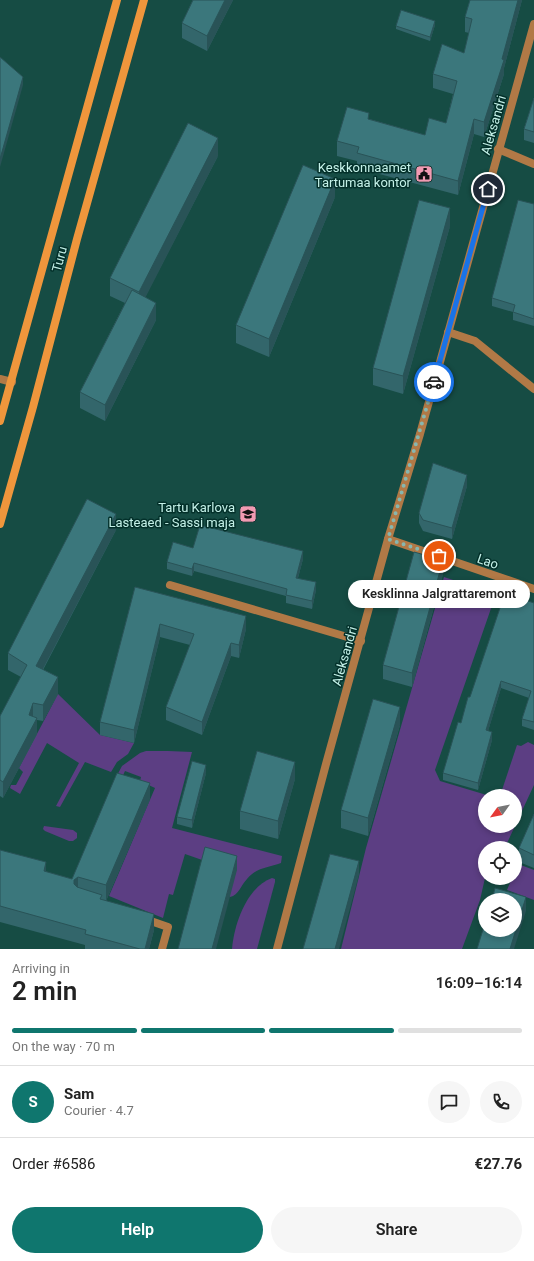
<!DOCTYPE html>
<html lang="en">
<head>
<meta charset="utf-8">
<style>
	body { margin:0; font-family:Roboto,sans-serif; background:#f6f6f6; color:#222; height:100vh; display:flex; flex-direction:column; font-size:15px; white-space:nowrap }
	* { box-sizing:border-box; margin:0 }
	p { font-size:13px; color:#767676 }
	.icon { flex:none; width:22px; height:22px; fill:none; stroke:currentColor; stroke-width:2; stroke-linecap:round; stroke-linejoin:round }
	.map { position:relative; height:949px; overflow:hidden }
	.drawer { display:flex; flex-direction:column; background:#fff; flex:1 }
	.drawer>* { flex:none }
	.needle { width:26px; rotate:237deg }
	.tools { position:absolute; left:478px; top:789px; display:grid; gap:8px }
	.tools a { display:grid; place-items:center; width:44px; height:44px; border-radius:50%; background:#fff; box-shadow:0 2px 6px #0003; font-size:20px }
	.pin { position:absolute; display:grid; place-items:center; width:34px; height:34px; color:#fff; margin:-17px; border:2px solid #fff; border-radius:50%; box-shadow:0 1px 4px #0007 }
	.courier { position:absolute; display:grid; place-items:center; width:40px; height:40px; margin:-20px; border:3px solid #1a73e8; border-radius:50%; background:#fff; color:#222; box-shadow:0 1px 5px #0007 }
	.bubble { position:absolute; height:28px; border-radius:14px; background:#fff; box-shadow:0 2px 6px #0003; font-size:13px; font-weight:600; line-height:28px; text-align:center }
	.summary em { font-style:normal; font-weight:600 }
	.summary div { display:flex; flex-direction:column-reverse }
	.summary { display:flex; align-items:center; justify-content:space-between; height:68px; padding:0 12px }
	h1 { font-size:26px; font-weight:600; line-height:30px }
	.bar { display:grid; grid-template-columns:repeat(4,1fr); gap:6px 4px; align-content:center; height:48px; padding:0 12px }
	.bar i { height:5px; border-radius:3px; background:#e0e0e0 }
	.bar .active { background:#0f766e }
	.bar p { grid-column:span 4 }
	.line { display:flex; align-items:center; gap:10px; padding:0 12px; border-top:1px solid #e0e0e0 }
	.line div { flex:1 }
	.round { display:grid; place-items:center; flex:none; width:42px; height:42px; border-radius:21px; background:#f6f6f6 }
	.action { display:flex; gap:8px; margin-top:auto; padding:8px 12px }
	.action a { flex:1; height:46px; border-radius:24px; background:#0f766e; color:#fff; font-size:16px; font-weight:600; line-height:46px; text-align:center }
	.action a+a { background:#f6f6f6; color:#222 }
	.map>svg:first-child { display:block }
</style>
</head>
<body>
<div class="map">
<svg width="534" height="949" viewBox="0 0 534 949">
	<rect width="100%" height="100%" fill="#164c44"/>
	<g fill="#5c3e83">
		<path d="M444 577 496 594 435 770 440 781 490 796H485V826H515V796H500L517 745 521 746 528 742 534 745V785L508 841 503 848H485V878L480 900 462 949H341L366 848Z"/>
		<path d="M58 694 100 735 134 743 128 754 117 762 111 772 85 762 60 807 56 806 79 763 47 743 20 794 10 788 11 785H16L23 772 19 768Z"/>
		<path d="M168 751 192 752 172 828 282 856 281 863C268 868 257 867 247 879 241 885 239 895 230 897L205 861 185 854 173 895 169 894 163 918 109 896 155 788 140 781 141 777 125 771 119 784 114 781 122 766 140 753 146 751Z"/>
		<path d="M44 826 73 830 77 833V838L73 841H69L45 831 43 829Z"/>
		<path d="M518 864 534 870V900L507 890 512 878H515V871Z"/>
		<path d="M272 878 275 879V882L257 949H232C234 924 247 887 272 878Z"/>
	</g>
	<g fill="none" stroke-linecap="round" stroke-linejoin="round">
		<g stroke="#b17946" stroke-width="8">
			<path d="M448 332 475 341 534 389"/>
			<path d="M0 379 12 382"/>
			<path d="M170 585 361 641"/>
			<path d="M145 919 168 927 162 949"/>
		</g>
		<g stroke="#b17946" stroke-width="8">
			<path d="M498 149 534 164"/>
			<path d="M388 539 534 589"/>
			<path d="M277 949 326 764 388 539 420 434 534 24"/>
		</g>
		<g stroke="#ef963c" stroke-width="8">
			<path d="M0 421 117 0"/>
			<path d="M0 524 33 407 77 239 144 0"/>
		</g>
	</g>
	<g fill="#33666b">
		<path d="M193 0H233L207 51 182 38V23Z"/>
		<path d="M470 0H522L504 68V74L484 137 474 134 458 195 357 168V161L337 156V141L369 119 425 135 446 123 453 94 433 88V74L464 53 469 33 465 32V17Z"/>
		<path d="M435 25 430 41 396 29V26Z"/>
		<path d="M534 98V143L524 140V129Z"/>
		<path d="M218 156 145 297 156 320 105 421 80 408V392L125 303 110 296V278Z"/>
		<path d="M335 197 269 357 236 343V325Z"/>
		<path d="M534 204V326L513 320V312L492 306V298Z"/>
		<path d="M450 226 403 394 373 385V368Z"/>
		<path d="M467 486 452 539 423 531 419 523V513Z"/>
		<path d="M116 530 43 670 58 694 43 721 37 720V734L3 798 0 796V716L21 677 8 670V653Z"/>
		<path d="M193 548 303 559 298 578 316 590 312 609 286 603V596L194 571 192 576 167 569V562Z"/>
		<path d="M443 574 412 687 383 679V665Z"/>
		<path d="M135 587 246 629 239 658 231 656 202 735 166 720V707L190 645 160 637 134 743 100 735V722Z"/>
		<path d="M534 603V730L522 726V719L529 698 501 688 488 731 492 740 478 790 443 780V773L461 723 470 697Z"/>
		<path d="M400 725 368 836 341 828V810Z"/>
		<path d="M206 773 192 828 177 824V817Z"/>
		<path d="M295 779 278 839 240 829V811Z"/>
		<path d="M150 799 106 901 154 930 149 949H85V945L0 922V850L46 872 72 879Z"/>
		<path d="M534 814V868L519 862V848Z"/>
	</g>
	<g fill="#295357">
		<path d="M225 0H233L207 51V36Z"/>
		<path d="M518 0H522L504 68V74L484 137V122L502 59Z"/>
		<path d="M435 21V25L430 41V37Z"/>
		<path d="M23 77V85L0 167V159Z"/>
		<path d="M474 119V134L458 195V181Z"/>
		<path d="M218 138V156L139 310V292Z"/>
		<path d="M335 179V197L269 357V339Z"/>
		<path d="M450 208V226L403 394V376Z"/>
		<path d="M156 303V320L105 421V405Z"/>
		<path d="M467 475V486L452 539V528Z"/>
		<path d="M116 514V530L36 682V666Z"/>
		<path d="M303 551V559L296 585V578Z"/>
		<path d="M443 560V574L412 687V673Z"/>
		<path d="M194 563V571L192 576V569Z"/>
		<path d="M316 582V590L312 609V601Z"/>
		<path d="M246 616V629L239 658V645Z"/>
		<path d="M160 624V637L134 743V730Z"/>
		<path d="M231 643V656L202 735V722Z"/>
		<path d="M58 677V694L43 721V705Z"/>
		<path d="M501 681V688L486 738V730Z"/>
		<path d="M33 703V719L29 715Z"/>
		<path d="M400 707V725L368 836V818Z"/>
		<path d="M37 718V734L3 798V782Z"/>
		<path d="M492 732V740L478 790V783Z"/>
		<path d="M295 762V779L278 839V821Z"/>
		<path d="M206 765V773L192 828V820Z"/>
		<path d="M150 783V799L106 901V885Z"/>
		<path d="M237 856V870L216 949H212Z"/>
		<path d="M359 861V875L339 949H335Z"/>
		<path d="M46 862V878L44 871Z"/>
		<path d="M78 877V893L74 896V880Z"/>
		<path d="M526 897V911L514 949H510Z"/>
		<path d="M154 914V930L149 949H145Z"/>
	</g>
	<g fill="#3b777c" stroke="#295357">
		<path d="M193 0H225L207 36 182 23Z"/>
		<path d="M470 0H518L502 59 504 60 484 122 474 119 458 181 357 153 359 147 337 141 347 107 369 113 368 119 425 135 429 118 446 123 457 81 433 74 442 44 464 53 472 19 465 17Z"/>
		<path d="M401 10 435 21 430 37 396 26Z"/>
		<path d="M0 57 23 77 0 159Z"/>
		<path d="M534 98V132L524 129Z"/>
		<path d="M188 123 218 138 139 292 110 278Z"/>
		<path d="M303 165 335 179 269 339 236 325Z"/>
		<path d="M419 200 450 208 403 376 373 368Z"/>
		<path d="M518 200 534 204V319L513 312 515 305 492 298Z"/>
		<path d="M132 290 156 303 105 405 80 392Z"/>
		<path d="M433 463 467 475 452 528 423 520 419 513Z"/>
		<path d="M87 499 116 514 36 666 58 677 43 705 33 703 29 715 37 718 3 782 0 780V716L27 665 8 653Z"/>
		<path d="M200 525 303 551 296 578 316 582 312 601 286 595 287 589 194 563 192 569 167 562 173 542 193 548Z"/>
		<path d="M414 552 443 560 412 673 383 665Z"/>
		<path d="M135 587 246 616 239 645 231 643 202 722 166 707 194 634 160 624 134 730 100 722Z"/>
		<path d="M505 593 534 603V722L522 719 531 691 501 681 486 730 492 732 478 783 443 773 458 722 461 723 468 697H470Z"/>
		<path d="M373 699 400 707 368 818 341 810Z"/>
		<path d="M257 751 295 762 278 821 240 811Z"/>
		<path d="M192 761 206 765 192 820 177 817Z"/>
		<path d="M117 773 150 783 106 885 78 877 74 880V884L77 887 102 895 100 899 154 914 145 949H140L85 934 86 930 0 906V850L46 862 44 871 72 879Z"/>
		<path d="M534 814V855L519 848Z"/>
		<path d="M205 847 237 856 212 949H178Z"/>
		<path d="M330 854 359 861 335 949H303Z"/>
		<path d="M495 888 526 897 510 949H477L485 923V930H515V900H492Z"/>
	</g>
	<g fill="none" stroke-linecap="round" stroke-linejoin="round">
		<path stroke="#87b7af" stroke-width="4" stroke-dasharray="0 7.2" d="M434 382 388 539 439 556"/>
		<path stroke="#1a73e8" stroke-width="5" d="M434 382 488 189"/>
	</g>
	<defs>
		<symbol id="civic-square" viewBox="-11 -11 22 22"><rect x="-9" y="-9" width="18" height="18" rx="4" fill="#f19ab2" stroke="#03302a"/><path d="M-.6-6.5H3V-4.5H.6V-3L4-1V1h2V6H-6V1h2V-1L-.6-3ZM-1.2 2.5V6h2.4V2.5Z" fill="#111"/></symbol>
		<symbol id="school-square" viewBox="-11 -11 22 22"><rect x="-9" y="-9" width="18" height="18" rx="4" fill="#f19ab2" stroke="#03302a"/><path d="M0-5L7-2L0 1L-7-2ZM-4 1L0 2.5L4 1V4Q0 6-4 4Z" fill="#111"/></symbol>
	</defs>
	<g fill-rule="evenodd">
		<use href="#civic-square" x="414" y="164" width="20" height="20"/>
		<use href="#school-square" x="238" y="504" width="20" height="20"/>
	</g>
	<g text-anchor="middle" stroke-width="3" stroke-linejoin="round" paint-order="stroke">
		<g font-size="13" fill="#c4f1e8" stroke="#03302a">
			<text transform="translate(493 125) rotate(-74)" y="5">Aleksandri</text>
			<text transform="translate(59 259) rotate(-75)" y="5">Turu</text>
			<text transform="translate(488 561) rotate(19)" y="5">Lao</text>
			<text transform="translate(344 656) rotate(-74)" y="5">Aleksandri</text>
		</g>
		<g font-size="13" fill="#c4f1e8" stroke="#03302a" text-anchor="end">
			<text x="411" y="172">Keskkonnaamet<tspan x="411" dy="15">Tartumaa kontor</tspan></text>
			<text x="235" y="512">Tartu Karlova<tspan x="235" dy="15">Lasteaed - Sassi maja</tspan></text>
		</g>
	</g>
</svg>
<div class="tools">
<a><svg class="needle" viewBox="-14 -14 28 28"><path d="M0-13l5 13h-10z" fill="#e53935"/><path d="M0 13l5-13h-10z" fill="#767676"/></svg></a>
<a><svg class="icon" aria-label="locate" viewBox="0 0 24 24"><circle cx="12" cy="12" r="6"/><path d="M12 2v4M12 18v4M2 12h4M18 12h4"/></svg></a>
<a><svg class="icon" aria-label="layers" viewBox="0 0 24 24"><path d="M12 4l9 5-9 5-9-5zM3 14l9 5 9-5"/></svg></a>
</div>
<div class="pin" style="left:439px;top:556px;background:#ea580c"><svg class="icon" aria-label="bag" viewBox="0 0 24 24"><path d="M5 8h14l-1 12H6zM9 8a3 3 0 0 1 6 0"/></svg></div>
<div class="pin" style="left:488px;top:189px;background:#1f2937"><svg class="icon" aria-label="home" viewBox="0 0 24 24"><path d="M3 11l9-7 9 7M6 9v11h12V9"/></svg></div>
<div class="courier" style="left:434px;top:382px"><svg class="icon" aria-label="car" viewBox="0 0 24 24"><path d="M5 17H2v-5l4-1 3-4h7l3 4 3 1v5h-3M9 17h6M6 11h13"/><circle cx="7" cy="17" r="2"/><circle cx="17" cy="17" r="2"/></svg></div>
<div class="bubble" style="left:348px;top:580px;width:182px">Kesklinna Jalgrattaremont</div>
</div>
<section class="drawer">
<div class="summary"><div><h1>2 min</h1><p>Arriving in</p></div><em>16:09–16:14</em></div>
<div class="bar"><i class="active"></i><i class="active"></i><i class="active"></i><i></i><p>On the way · 70 m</p></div>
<div class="line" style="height:72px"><b class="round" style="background:#0f766e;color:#fff">S</b><div><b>Sam</b><p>Courier · 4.7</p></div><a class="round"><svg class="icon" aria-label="chat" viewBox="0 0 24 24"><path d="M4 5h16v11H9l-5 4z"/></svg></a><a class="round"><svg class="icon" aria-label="phone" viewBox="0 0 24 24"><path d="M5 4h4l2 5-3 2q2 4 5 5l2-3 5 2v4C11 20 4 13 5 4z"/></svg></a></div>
<div class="line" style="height:52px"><div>Order #6586</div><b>€27.76</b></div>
<div class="action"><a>Help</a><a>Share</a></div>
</section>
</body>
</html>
